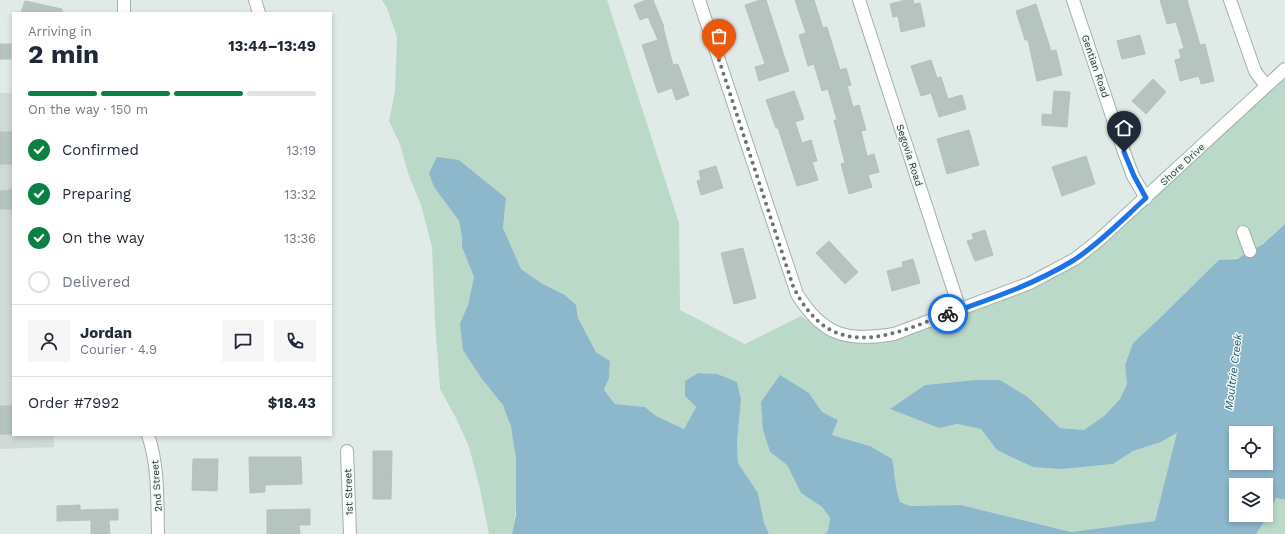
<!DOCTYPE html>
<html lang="en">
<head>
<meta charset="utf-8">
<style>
	body { margin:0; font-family:"Work Sans",sans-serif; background:#f6f6f7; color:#1f2937; height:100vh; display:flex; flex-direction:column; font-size:15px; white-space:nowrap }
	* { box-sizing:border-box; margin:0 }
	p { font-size:13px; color:#747a83 }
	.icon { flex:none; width:22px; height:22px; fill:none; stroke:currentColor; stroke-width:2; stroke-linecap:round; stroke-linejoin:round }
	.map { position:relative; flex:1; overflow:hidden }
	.side { position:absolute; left:12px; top:12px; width:320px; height:424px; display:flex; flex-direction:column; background:#fff; border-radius:0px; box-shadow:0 2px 6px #0003 }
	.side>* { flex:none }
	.buttons { position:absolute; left:1229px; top:426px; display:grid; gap:8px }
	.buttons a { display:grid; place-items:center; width:44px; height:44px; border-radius:0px; background:#fff; box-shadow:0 2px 6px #0003; font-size:20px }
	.pin { position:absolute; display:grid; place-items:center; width:34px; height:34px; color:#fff; margin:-41px -17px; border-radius:50% 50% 50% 0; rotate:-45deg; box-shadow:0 0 4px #0007 }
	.pin .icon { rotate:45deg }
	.courier { position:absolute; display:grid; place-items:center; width:40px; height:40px; margin:-20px; border:3px solid #1a73e8; border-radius:50%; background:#fff; color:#222; box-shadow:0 1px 5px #0007 }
	.summary em { font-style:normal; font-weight:700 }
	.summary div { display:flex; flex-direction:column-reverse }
	.summary { display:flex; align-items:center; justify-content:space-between; height:68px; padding:0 16px }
	h1 { font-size:26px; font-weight:700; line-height:30px }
	.bar { display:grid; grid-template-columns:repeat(4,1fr); gap:6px 4px; align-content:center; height:48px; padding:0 16px }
	.bar i { height:5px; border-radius:3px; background:#e0e1e3 }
	.bar .active { background:#0b8043 }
	.bar p { grid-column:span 4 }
	.line { display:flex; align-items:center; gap:10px; padding:0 16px; border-top:1px solid #e0e1e3 }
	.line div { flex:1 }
	.round { display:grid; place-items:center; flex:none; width:42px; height:42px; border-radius:0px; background:#f6f6f7 }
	ol { padding:0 16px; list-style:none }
	li { display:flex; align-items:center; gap:12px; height:44px }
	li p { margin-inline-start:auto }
	li .icon { padding:4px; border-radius:50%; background:#0b8043; color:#fff; stroke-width:4 }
	li:last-child { color:#747a83 }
	li i { width:22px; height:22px; border:2px solid #e0e1e3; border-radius:50% }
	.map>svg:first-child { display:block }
</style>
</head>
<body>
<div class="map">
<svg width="1285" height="534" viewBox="0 0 1285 534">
	<rect width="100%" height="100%" fill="#e0eae7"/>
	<path fill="#cfd9d6" d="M0 93H13V435H54V447L0 449Z"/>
	<g fill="#bbd9c8">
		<path d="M382 0H607L679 223 680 310 745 344 801 316 831 337 861 343 893 341 1071 269 1181 174 1285 76V224C1269 238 1250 259 1228 259L1133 343 1125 365 1127 384 1120 399 1104 416 1084 430 1060 428 1028 397 1000 380H975L925 385 891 409 939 428 957 424 981 429 997 450 1063 469 1113 464 1133 451 1161 442 1178 433 1155 521 1071 532 961 505 910 506 900 502 895 488V474L870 446 832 435 838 420 822 412 809 393 763 430 770 452 787 465 801 493 822 507 830 518 828 531 825 534H769L764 524 758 493 738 463 737 442 741 400 717 374 698 373 685 381V396L696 407 684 429 656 416 645 407 615 404 604 390 609 378 610 361 596 352 578 318 576 305 565 295 541 283 521 269 503 228 506 198 459 160 434 187 459 221 462 237V247L474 277 468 305 460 323C467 341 473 361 482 378 487 388 500 396 504 407 519 444 520 495 512 534H489L480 489 469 447 456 418 440 389 435 321 432 247 421 205 408 173 400 144 389 121 395 92 397 37 387 8Z"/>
		<path d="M1276 498 1285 500V534H1256L1266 519Z"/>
	</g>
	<g fill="#8db7ca" fill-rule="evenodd">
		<path d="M437 157 459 160 506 198 503 228 521 269 541 283 565 295 576 305 578 318 596 352 610 361 609 378 604 390 615 404 645 407 656 416 684 429 696 407 685 396V381L698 373 717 374 737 382 741 400 737 442 738 463 758 493 764 523 769 534H512L516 515V459L511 427 503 405 482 379 463 350 460 323 468 305 474 277 462 247V237L459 221 434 187 429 173Z"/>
		<path d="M1285 224V500L1276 498 1266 519 1256 534H825L828 531 830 518 822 507 801 493 787 465 770 452 763 430 761 402 780 375 809 393 822 412 838 420 832 435 870 446 892 459C895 474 895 488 900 502L910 506 961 505 1071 532 1155 521 1177 433 1161 442 1133 451 1113 464 1063 469 1033 467 997 450 981 429 957 424 939 428 890 409 925 385 975 380H1000L1028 397 1060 428 1084 430 1104 416 1120 399 1127 384 1125 365 1133 343 1159 319 1219 260 1237 259 1263 244ZM1236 433H1266V463H1236ZM1236 485H1266V515H1236Z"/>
	</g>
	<g fill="#b6c4c0" stroke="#b3c2bf">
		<path d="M646 0H653L664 27H663L673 65 678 64 689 95 676 100 672 88 658 93 642 45 658 40 648 17 640 20 634 5Z"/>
		<path d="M760 0H766L789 71 759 81 755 67 765 64 745 5Z"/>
		<path d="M795 0H814L823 28 827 27 840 70 846 68 851 85 847 86 853 107 859 105 866 130 861 131 867 156 874 154 879 172 868 175 872 187 849 194 841 164 845 163 834 120H837L828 89 822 91 814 64 808 66 799 35 806 33Z"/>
		<path d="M906 0H913L914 4 920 3 925 26 901 32 898 16 893 17 890 4Z"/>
		<path d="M1160 0H1187L1200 45 1205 44 1214 81 1201 84 1199 76 1180 81 1175 60 1181 58 1179 50 1184 48 1176 22 1167 24Z"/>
		<path d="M25 1 62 9V13H21Z"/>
		<path d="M1036 4 1051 51 1056 50 1062 75 1037 81 1028 40H1025L1016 11Z"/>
		<path d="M1140 35 1145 54 1122 59 1117 41Z"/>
		<rect x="0" y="44" width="11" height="15"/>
		<path d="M931 60 937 78 941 77 948 99 962 95 966 109 939 117 931 93 921 96 911 66Z"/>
		<path d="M1153 79 1166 92 1146 114 1132 101Z"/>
		<path d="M794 91 804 119 795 122 802 143 811 140 817 161 812 162 818 180 797 186 778 128H776L766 100Z"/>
		<path d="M1054 91 1070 92 1067 127 1042 125V114L1052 115Z"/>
		<path d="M969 130 979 165 947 174 937 139Z"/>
		<rect x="0" y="132" width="13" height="32"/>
		<path d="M1086 156 1095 184 1062 196 1052 167Z"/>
		<path d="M716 166 723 188 701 195 697 181 701 180 699 171Z"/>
		<path d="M13 190V209H0V191Z"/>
		<path d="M985 230 993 255 975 261 967 241 974 239 972 234Z"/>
		<path d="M829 241 858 272 845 284 816 253Z"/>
		<path d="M743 248 756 298 734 304 721 253Z"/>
		<path d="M913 259 920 283 892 291 887 271 903 267 902 262Z"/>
		<rect x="0" y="406" width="13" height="28"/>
		<path d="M373 451H392L391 499H373Z"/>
		<path d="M249 457H301L302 484 265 485V492L250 493Z"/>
		<path d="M193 459H218L217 491 192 490Z"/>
		<path d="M80 505V510L118 509V520H109L110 534H91V520L57 521V506Z"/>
		<path d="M310 509V525H299L300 534H267V510Z"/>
	</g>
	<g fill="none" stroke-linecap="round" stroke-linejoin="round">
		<defs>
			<g id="minor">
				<path d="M124 0V13"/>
				<path d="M255 0 259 13"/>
				<path d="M699 0 797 294C823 336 847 342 894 334L1030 283 1075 259 1098 241 1285 69"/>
				<path d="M859 0 960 310"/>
				<path d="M1073 0 1124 152 1133 176 1146 198"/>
				<path d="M1230 0 1255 71 1266 86"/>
				<path d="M1243 232 1250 251"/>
				<path d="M148 435C159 467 157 501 158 534"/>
				<path d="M347 451 350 534"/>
			</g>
		</defs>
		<use href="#minor" stroke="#a3b1ae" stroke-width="14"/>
		<use href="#minor" stroke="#fff" stroke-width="12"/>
	</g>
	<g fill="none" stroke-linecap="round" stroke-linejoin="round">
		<path stroke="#647674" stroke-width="4" stroke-dasharray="0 7.2" d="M719 60 793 286C800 301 808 312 820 323 859 354 908 328 948 314"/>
		<path stroke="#1a73e8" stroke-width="5" d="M948 314C991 299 1035 284 1074 260 1100 243 1123 219 1146 198L1134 176 1124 152"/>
	</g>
	<g text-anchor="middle" stroke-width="3" stroke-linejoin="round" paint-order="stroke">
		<g font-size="10" fill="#223836" stroke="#f0f7f4">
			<text transform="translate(1096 66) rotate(71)" y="4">Gentian Road</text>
			<text transform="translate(910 155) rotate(72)" y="4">Segovia Road</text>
			<text transform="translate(1182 164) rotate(-43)" y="4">Shore Drive</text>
			<text transform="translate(156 486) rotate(-94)" y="4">2nd Street</text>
			<text transform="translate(348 492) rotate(-92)" y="4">1st Street</text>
		</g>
		<g font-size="11" font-style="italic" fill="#22556e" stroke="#f0f7f4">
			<text transform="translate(1233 372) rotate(-83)" y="4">Moultrie Creek</text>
		</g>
	</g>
</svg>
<div class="buttons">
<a><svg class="icon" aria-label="locate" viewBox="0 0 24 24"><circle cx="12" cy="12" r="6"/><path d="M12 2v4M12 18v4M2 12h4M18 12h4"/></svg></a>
<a><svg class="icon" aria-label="layers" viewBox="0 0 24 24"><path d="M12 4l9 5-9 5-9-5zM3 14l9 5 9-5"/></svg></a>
</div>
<div class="pin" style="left:719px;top:60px;background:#ea580c"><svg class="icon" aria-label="bag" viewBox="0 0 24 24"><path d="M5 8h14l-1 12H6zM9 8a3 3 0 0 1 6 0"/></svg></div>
<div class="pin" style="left:1124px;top:152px;background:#1f2937"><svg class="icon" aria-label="home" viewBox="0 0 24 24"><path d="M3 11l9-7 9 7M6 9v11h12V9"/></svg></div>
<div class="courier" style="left:948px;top:314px"><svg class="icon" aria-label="bike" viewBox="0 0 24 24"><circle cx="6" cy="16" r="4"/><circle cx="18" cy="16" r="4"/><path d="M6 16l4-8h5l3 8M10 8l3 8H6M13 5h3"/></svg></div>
<section class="side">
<div class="summary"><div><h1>2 min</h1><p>Arriving in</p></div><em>13:44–13:49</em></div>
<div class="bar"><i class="active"></i><i class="active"></i><i class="active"></i><i></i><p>On the way · 150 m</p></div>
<ol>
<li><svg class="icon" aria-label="check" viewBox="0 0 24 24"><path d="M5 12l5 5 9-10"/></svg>Confirmed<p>13:19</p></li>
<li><svg class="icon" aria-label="check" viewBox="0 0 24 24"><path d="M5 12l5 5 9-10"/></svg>Preparing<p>13:32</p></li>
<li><svg class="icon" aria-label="check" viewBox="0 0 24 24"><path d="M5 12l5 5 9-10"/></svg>On the way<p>13:36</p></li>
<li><i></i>Delivered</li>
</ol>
<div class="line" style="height:72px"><a class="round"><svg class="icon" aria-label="person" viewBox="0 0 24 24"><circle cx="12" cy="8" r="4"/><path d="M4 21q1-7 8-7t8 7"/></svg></a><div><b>Jordan</b><p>Courier · 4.9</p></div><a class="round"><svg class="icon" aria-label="chat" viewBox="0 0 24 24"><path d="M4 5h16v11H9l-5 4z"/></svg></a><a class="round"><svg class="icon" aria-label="phone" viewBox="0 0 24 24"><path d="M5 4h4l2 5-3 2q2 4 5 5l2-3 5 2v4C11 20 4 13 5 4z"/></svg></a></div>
<div class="line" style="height:52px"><div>Order #7992</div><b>$18.43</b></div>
</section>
</div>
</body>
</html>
